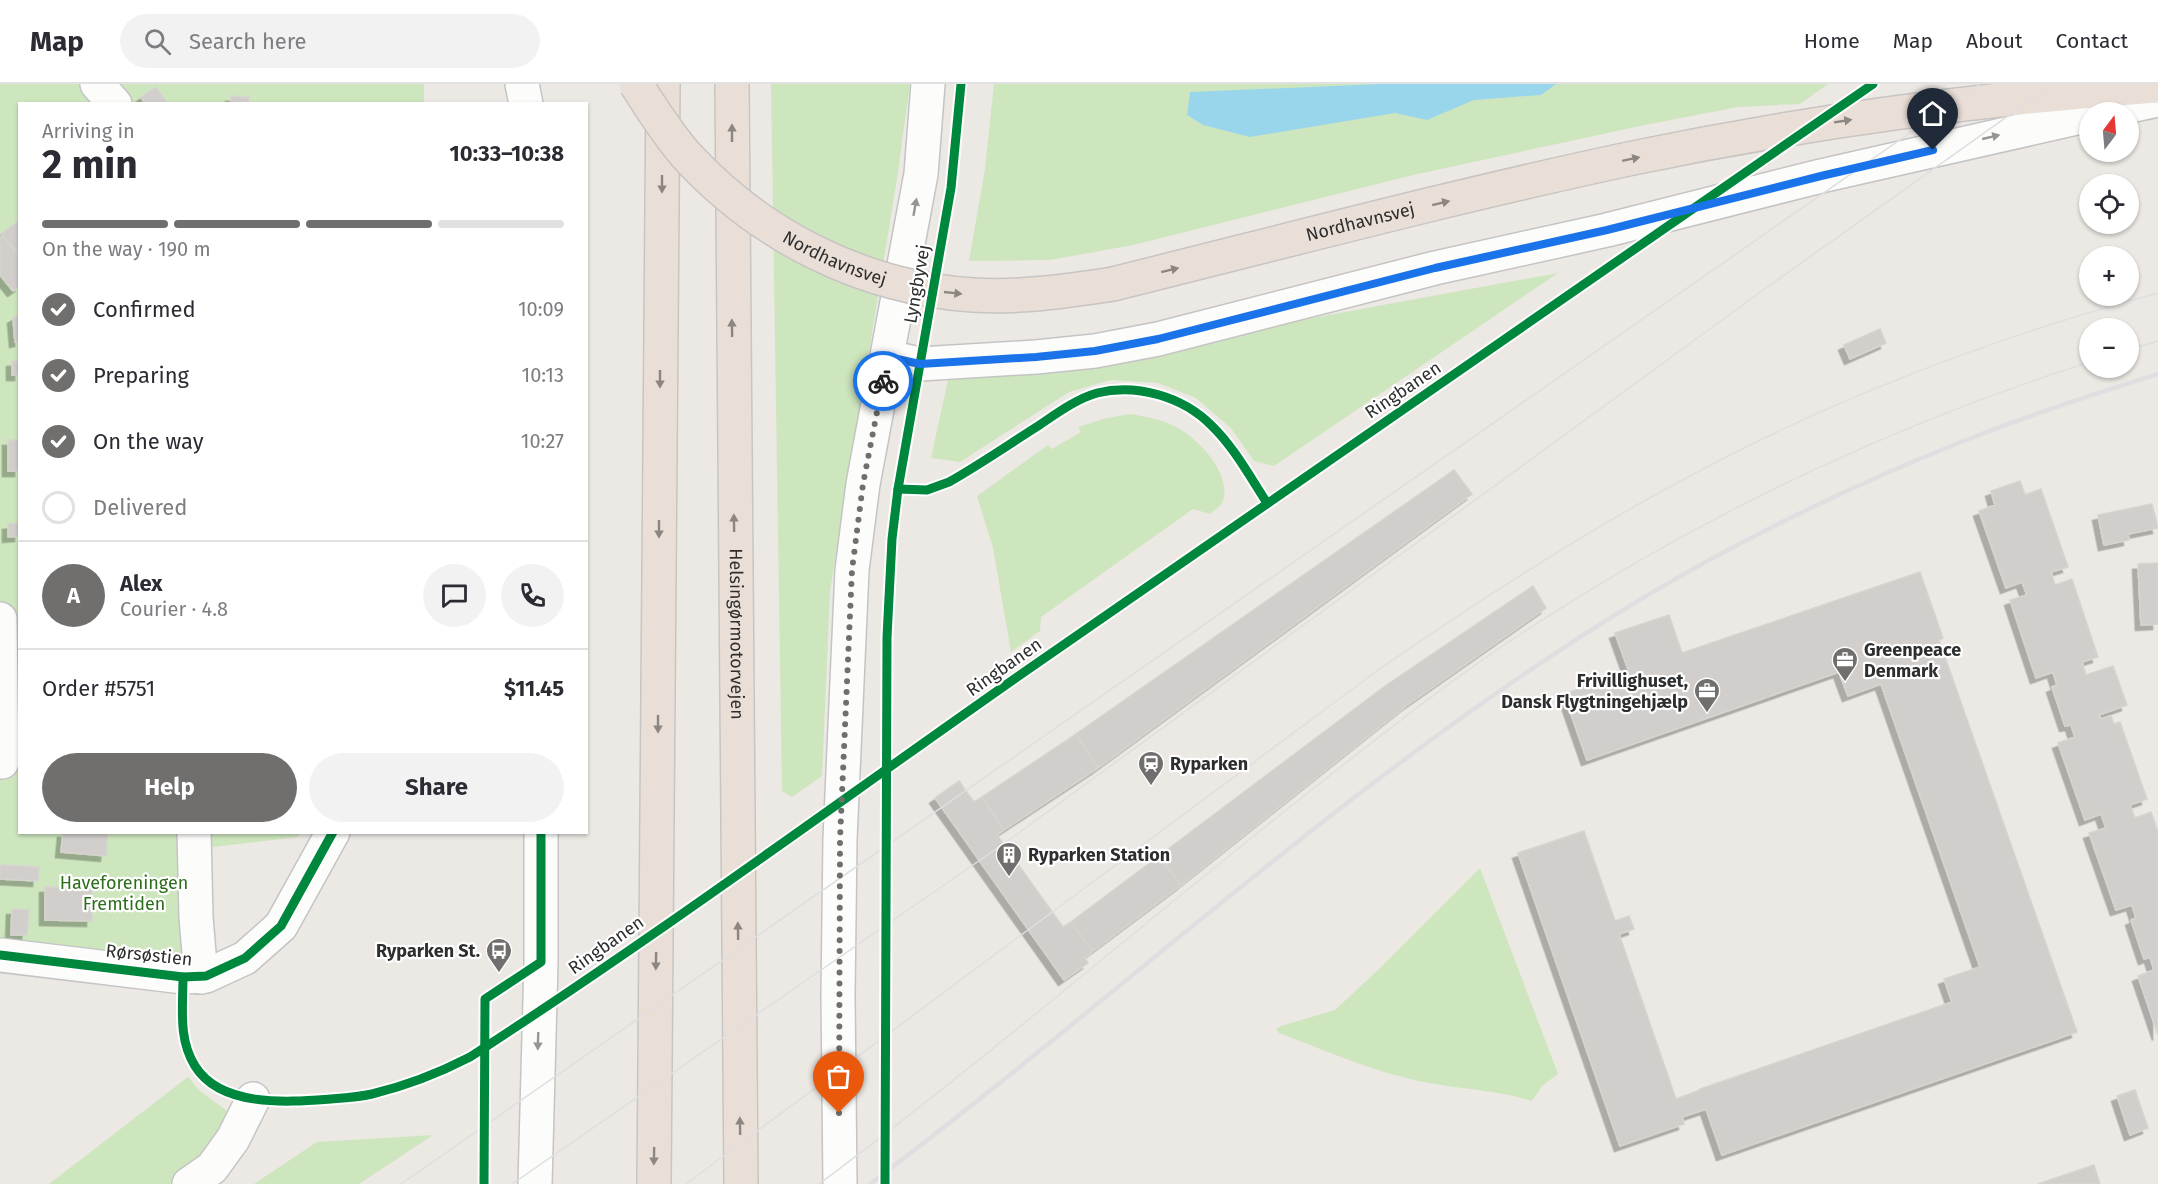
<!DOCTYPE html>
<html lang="en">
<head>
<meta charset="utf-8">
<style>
	body { margin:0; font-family:"Fira Sans",sans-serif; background:#f2f2f3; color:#2b2b33; height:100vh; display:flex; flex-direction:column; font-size:22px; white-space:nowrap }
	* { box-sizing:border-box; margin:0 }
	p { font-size:20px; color:#7c7c81 }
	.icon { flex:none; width:33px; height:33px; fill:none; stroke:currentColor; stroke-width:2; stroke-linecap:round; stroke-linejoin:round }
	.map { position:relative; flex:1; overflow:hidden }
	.panel { position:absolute; left:18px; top:18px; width:570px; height:732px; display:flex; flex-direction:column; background:#fff; border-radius:0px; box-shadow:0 2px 4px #0004 }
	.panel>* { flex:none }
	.needle { width:39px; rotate:16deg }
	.controls { position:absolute; left:2079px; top:18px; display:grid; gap:12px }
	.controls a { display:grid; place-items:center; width:60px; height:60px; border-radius:50%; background:#fff; box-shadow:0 2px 4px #0004; font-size:30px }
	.pin { position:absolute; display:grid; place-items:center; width:51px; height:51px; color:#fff; margin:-62px -26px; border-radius:50% 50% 50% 0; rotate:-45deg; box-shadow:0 0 6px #0007 }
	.pin .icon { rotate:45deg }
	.courier { position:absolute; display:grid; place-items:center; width:60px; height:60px; margin:-30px; border:4px solid #1a73e8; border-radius:50%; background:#fff; color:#222; box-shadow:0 2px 8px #0007 }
	.headline em { font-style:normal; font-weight:700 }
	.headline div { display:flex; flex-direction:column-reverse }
	.headline { display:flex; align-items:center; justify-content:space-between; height:102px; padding:0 24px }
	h1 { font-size:39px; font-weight:700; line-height:45px }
	.bar { display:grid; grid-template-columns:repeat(4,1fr); gap:9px 6px; align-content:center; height:72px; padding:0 24px }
	.bar i { height:8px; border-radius:4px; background:#e1e1e2 }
	.bar .active { background:#706f6e }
	.bar p { grid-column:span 4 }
	.line { display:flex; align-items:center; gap:15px; padding:0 24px; border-top:2px solid #e1e1e2 }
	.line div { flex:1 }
	.round { display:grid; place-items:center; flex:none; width:63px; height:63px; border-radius:32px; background:#f2f2f3 }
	ol { padding:0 24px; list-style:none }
	li { display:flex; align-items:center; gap:18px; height:66px }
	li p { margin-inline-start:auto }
	li .icon { padding:6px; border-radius:50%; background:#706f6e; color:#fff; stroke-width:4 }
	li:last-child { color:#7c7c81 }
	li i { width:33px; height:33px; border:3px solid #e1e1e2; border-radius:50% }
	.action { display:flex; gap:12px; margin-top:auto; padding:12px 24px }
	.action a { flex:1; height:69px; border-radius:36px; background:#706f6e; color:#fff; font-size:24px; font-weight:700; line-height:69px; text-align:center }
	.action a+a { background:#f2f2f3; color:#2b2b33 }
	header { display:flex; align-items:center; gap:36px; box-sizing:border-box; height:84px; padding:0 30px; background:#fff; border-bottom:2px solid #e1e1e2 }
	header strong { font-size:28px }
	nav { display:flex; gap:33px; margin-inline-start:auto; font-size:21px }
	.search { width:420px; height:54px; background:#f2f2f3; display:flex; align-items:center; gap:15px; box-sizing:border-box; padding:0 21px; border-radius:33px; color:#7c7c81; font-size:22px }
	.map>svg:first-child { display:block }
</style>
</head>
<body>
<header>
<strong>Map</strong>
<div class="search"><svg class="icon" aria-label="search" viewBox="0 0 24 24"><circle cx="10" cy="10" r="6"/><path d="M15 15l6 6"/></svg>Search here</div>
<nav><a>Home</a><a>Map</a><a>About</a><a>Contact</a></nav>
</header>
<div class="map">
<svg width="2158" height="1100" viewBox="0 0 2158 1100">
	<defs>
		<filter id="shadow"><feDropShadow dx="-5.5" dy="5.5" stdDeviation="0" flood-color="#0004"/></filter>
	</defs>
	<rect width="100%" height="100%" fill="#ece8e4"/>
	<g fill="#cee6be">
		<path d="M0 0H424V20H20V748L301 749 298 753 187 766 181 877 0 854Z"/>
		<path d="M771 0H910L897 95 830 507 822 692 792 713 782 707Z"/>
		<path d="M994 0H1828L1800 20 1738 23 1645 41 1413 91 1133 161 1050 176 969 177 985 85Z"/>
		<path d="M1558 189 1274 382 1254 377 1231 344 1196 314 1158 299 1111 296 1069 308 960 378 931 374 948 296 1135 274 1263 243Z"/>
		<path d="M1131 330C1146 333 1162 335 1176 343 1198 354 1232 390 1223 417 1221 422 1215 426 1210 430L1193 425 1041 533 1040 547 1011 568 993 464 977 412 1048 361 1052 365 1081 348 1078 343 1106 334Z"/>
		<path d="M1480 784 1558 990 1542 1002 1532 1017C1496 1006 1460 1005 1423 998 1374 988 1326 967 1279 949L1276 945 1281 942 1335 926 1377 887Z"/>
		<path d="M188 993 200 1007 226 1026 228 1037 225 1049 176 1100H49Z"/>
		<path d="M433 1051 359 1100H254L317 1058Z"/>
	</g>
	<path fill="#99d6ec" d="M1380 0H1556L1541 11 1474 16 1427 36 1395 29 1250 53 1203 41 1187 31 1190 8Z"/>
	<g fill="#d1cecb" stroke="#d7d4d0" stroke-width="1.5" filter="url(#shadow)">
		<path d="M156 3 167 18 145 20 141 13Z"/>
		<path d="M231 12 249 13V20H231Z"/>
		<path d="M20 136V173L1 150Z"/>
		<path d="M3 152 20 173V202L13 207 0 191V154Z"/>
		<path d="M20 230V257L15 258 13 234Z"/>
		<path d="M1880 245 1886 259 1850 275 1844 261Z"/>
		<rect x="12" y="277" width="8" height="14"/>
		<rect x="8" y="356" width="12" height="31"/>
		<path d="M1454 386 1472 410 1098 684 1076 650Z"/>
		<path d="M2020 397 2025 411 2041 405 2068 483 2051 488 2055 501 2072 495 2098 573 2082 578 2086 591 2113 582 2127 621 2099 631 2101 635 2111 632 2114 640 2120 638 2147 715 2130 721 2135 734 2151 728 2158 748V951L2138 892 2154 886 2150 873 2144 875 2131 836 2136 834 2132 821 2116 826 2089 749 2106 744 2101 730 2085 736 2058 659 2075 653 2071 641 2065 642 2052 603 2057 601 2053 588 2036 594 2010 516 2027 511 2022 498 2006 504 1979 427 1995 421 1991 407Z"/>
		<path d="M2152 420 2158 444 2128 450 2129 456 2104 461 2098 431Z"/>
		<path d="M20 439V452L8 453V440Z"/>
		<path d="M2158 479V540L2141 541 2138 480Z"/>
		<path d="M1920 488 1943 554 1939 556 2077 948 1722 1071 1706 1025 1682 1033 1684 1040 1620 1062 1518 769 1584 747 1615 837 1629 832 1634 845 1619 850 1676 1015 1700 1006V1005L1952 918 1944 895 1980 883 1881 600 1848 612 1839 588 1587 676 1564 610 1629 588 1615 549 1669 531 1682 569Z"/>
		<path d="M1533 502 1546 524 1406 622 1181 801 1159 772 1385 602Z"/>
		<path d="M1076 650 1098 684 1004 746 982 713Z"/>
		<path d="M959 697 974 718 982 713 1004 746 997 751 1063 843 1071 838 1093 867 1085 874 1088 879 1064 896 935 714Z"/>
		<path d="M63 748H108L106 772 61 768Z"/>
		<path d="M1159 772 1181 801 1093 867 1071 838Z"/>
		<path d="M0 781 39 783 38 797 0 795Z"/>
		<path d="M45 803 92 804V837L45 836Z"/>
		<path d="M12 825 29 826 27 851H11Z"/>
		<path d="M2135 1006 2148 1044 2130 1051 2117 1012Z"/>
		<path d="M2094 1081 2100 1100H2038Z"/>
	</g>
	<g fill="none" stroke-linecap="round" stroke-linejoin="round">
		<defs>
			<g id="minor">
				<path d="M97 0 115 20"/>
				<path d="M522 0 526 20"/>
				<path d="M2101 28 2158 16"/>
				<path d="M888 273 920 280 1036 273 1095 267 1158 255 1435 184 1607 146 1821 92 2090 31"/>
				<path d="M0 535 2 678"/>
				<path d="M194 748 196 833 201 893"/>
				<path d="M0 871 183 893 206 892 245 874 281 842 333 748"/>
				<path d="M189 1100 212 1084 233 1055 253 1015"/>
				<path d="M535 1100 541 878V748"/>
				<path d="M840 1100 838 911 840 755 852 486 863 400 921 90 928 0"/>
			</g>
			<g id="highway">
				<path id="s1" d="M732 0 741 1100"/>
				<path id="s2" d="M1113 200C1286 157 1459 111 1633 74 1806 38 1982 14 2158 2"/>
				<path d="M654 1100 663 0"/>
			</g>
		</defs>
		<use href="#minor" stroke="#c5c4c5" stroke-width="36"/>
		<use href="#highway" stroke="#c6c5c4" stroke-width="36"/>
		<use href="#minor" stroke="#fcfcfb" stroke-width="33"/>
		<use href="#highway" stroke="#eadfd6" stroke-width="33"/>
		<g stroke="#dfdfe1" stroke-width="1.5">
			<path d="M2128 266 2158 257"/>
			<path d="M401 1100 1980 0"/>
			<path d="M512 1100 1009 756 1766 204 2053 0"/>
			<path d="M686 1100 1374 589C1469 523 1565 460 1666 405 1821 319 1988 255 2158 209"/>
			<path d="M819 1100C987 975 1145 837 1309 708 1387 646 1466 584 1550 531 1716 425 1902 337 2090 278"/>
		</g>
		<path stroke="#dfdfe1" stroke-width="4.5" d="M870 1100C1104 924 1319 723 1565 563 1689 481 1823 413 1961 358 2026 332 2092 311 2158 290"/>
		<defs>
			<g id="highway-bridge">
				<path id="s3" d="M636 0C651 24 667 49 686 71 760 152 863 204 973 211 1020 214 1067 207 1113 200"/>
			</g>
		</defs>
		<use href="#highway-bridge" stroke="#c6c5c4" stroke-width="36" stroke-linecap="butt"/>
		<use href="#highway-bridge" stroke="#eadfd6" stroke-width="33"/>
		<defs>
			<g id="cycleway">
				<path d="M898 405 927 406 949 398C979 381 1008 361 1038 342 1056 330 1076 315 1097 309 1137 299 1183 313 1211 341 1234 363 1250 393 1267 419"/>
				<path d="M0 871 183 893 206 892 245 874 281 842 333 748"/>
				<path d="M183 893C183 923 178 955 195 982 221 1024 289 1018 331 1015 344 1014 359 1013 372 1010 405 1002 439 989 470 973 657 852 837 719 1020 591 1304 394 1589 198 1873 0"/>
				<path d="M484 1100 485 915 541 878V748"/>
				<path d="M885 1100 887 553 892 455 898 405 951 104 961 0"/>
			</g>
		</defs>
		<use href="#cycleway" stroke="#fff" stroke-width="13"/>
		<use href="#cycleway" stroke="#00873e" stroke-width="9"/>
	</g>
	<defs><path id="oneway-solid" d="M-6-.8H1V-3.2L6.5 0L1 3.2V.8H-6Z" transform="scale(1.5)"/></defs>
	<g fill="#8c8682">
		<use href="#oneway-solid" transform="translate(1843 37) rotate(-9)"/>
		<use href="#oneway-solid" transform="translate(732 49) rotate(-90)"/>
		<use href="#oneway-solid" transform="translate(1631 75) rotate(-12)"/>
		<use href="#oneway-solid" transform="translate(662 100) rotate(90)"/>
		<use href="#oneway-solid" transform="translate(1441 119) rotate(-14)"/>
		<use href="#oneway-solid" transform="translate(1170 186) rotate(-14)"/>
		<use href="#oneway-solid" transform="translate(953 209) rotate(6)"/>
		<use href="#oneway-solid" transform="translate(732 244) rotate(-91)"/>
		<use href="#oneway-solid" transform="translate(660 295) rotate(90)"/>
		<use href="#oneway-solid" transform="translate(734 439) rotate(-91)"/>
		<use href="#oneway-solid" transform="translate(659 445) rotate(90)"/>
		<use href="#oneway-solid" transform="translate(658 640) rotate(90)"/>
		<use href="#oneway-solid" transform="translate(738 847) rotate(-91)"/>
		<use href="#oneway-solid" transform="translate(656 877) rotate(91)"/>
		<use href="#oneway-solid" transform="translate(740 1042) rotate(-91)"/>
		<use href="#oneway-solid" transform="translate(654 1072) rotate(91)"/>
	</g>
	<g fill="#959594">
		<use href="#oneway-solid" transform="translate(1991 53) rotate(-13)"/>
		<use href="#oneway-solid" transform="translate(915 123) rotate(-80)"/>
		<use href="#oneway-solid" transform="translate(538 957) rotate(92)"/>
	</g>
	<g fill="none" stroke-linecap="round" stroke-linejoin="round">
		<path stroke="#706f6e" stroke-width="6" stroke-dasharray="0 10.8" d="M839 1029 840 755 852 486 863 400 883 297"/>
		<path stroke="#1a73e8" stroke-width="8" d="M883 297 888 273 920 280 1036 273 1095 267 1158 255 1435 184 1607 146 1821 92 1933 66"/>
	</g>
	<defs>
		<symbol id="office-pin" viewBox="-11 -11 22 30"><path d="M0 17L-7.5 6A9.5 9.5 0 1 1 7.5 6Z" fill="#706f6e" stroke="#fff"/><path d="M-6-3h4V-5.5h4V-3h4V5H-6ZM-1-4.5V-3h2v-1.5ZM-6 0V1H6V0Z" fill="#fff"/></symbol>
		<symbol id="station-pin" viewBox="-11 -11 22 30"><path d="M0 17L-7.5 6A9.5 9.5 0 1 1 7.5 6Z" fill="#706f6e" stroke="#fff"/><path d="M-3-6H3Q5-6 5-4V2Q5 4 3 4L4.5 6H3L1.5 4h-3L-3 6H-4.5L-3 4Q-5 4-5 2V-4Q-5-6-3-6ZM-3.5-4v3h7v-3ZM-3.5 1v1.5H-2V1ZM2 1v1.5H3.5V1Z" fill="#fff"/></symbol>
		<symbol id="building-pin" viewBox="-11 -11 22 30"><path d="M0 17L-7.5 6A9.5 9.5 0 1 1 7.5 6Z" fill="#706f6e" stroke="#fff"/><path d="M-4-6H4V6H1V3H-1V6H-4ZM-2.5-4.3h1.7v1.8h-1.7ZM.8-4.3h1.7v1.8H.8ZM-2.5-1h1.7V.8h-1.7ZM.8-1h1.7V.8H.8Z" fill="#fff"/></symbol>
		<symbol id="bus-pin" viewBox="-11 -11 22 30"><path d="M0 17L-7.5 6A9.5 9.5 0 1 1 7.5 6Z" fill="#706f6e" stroke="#fff"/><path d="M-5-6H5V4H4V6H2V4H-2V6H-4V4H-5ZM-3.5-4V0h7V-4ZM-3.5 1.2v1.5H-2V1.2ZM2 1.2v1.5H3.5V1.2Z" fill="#fff"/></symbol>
	</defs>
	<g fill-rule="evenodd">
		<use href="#office-pin" x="1830" y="561" width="30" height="40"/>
		<use href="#office-pin" x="1692" y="592" width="30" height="40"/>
		<use href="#station-pin" x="1136" y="665" width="30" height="40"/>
		<use href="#building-pin" x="994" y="756" width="30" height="40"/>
		<use href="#bus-pin" x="484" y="852" width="30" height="40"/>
	</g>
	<g text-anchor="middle" stroke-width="4.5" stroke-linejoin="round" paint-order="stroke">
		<g font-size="18" fill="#2e2e2e" stroke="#fff">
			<text dy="6" stroke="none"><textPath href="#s2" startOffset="255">Nordhavnsvej</textPath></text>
			<text dy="6" stroke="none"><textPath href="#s3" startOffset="270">Nordhavnsvej</textPath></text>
			<text transform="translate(917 200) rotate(-80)" y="6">Lyngbyvej</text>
			<text transform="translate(1403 306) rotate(-34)" y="6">Ringbanen</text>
			<text dy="6" stroke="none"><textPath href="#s1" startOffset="550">Helsingørmotorvejen</textPath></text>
			<text transform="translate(1004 583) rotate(-35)" y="6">Ringbanen</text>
			<text transform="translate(606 861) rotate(-35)" y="6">Ringbanen</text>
			<text transform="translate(149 871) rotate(6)" y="6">Rørsøstien</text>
		</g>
		<g font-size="18" font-weight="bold" fill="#2e2e2e" stroke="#fff" text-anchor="start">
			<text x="1864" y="572">Greenpeace<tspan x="1864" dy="21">Denmark</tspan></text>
			<text x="1688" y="603" text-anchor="end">Frivillighuset,<tspan x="1688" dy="21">Dansk Flygtningehjælp</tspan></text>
			<text x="1170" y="686">Ryparken</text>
			<text x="1028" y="777">Ryparken Station</text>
			<text x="480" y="873" text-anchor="end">Ryparken St.</text>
		</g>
		<g font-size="18" fill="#2c6e1b" stroke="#fff">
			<text x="124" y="805">Haveforeningen<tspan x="124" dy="21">Fremtiden</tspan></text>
		</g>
	</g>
</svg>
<div class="controls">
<a><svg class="needle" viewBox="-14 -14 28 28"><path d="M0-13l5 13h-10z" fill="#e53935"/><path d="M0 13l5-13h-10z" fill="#7c7c81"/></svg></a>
<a><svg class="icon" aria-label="locate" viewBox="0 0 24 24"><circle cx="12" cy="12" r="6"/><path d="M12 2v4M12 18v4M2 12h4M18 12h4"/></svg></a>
<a>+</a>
<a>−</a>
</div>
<div class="pin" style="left:839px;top:1029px;background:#ea580c"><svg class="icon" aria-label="bag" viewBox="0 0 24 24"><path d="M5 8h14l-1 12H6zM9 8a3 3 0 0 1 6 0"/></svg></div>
<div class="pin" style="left:1933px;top:66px;background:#1f2937"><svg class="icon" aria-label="home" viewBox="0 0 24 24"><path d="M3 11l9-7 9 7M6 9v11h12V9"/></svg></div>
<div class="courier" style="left:883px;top:297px"><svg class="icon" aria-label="bike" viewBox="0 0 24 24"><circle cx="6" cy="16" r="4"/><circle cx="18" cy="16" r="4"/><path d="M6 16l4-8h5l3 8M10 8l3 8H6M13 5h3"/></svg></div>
<section class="panel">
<div class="headline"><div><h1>2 min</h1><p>Arriving in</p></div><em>10:33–10:38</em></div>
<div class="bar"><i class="active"></i><i class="active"></i><i class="active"></i><i></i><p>On the way · 190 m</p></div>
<ol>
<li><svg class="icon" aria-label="check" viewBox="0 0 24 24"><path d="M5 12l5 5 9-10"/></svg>Confirmed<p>10:09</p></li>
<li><svg class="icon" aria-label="check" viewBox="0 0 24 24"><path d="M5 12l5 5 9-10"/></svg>Preparing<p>10:13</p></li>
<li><svg class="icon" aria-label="check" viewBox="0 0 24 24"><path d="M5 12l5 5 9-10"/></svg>On the way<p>10:27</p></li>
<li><i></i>Delivered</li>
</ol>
<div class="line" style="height:108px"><b class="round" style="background:#706f6e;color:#fff">A</b><div><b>Alex</b><p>Courier · 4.8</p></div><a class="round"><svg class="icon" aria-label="chat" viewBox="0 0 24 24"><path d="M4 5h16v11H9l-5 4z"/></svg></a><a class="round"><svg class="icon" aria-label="phone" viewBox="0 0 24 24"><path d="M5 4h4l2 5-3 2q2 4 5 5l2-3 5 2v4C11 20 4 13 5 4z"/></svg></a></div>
<div class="line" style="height:78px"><div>Order #5751</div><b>$11.45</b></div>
<div class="action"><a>Help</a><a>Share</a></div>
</section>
</div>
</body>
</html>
